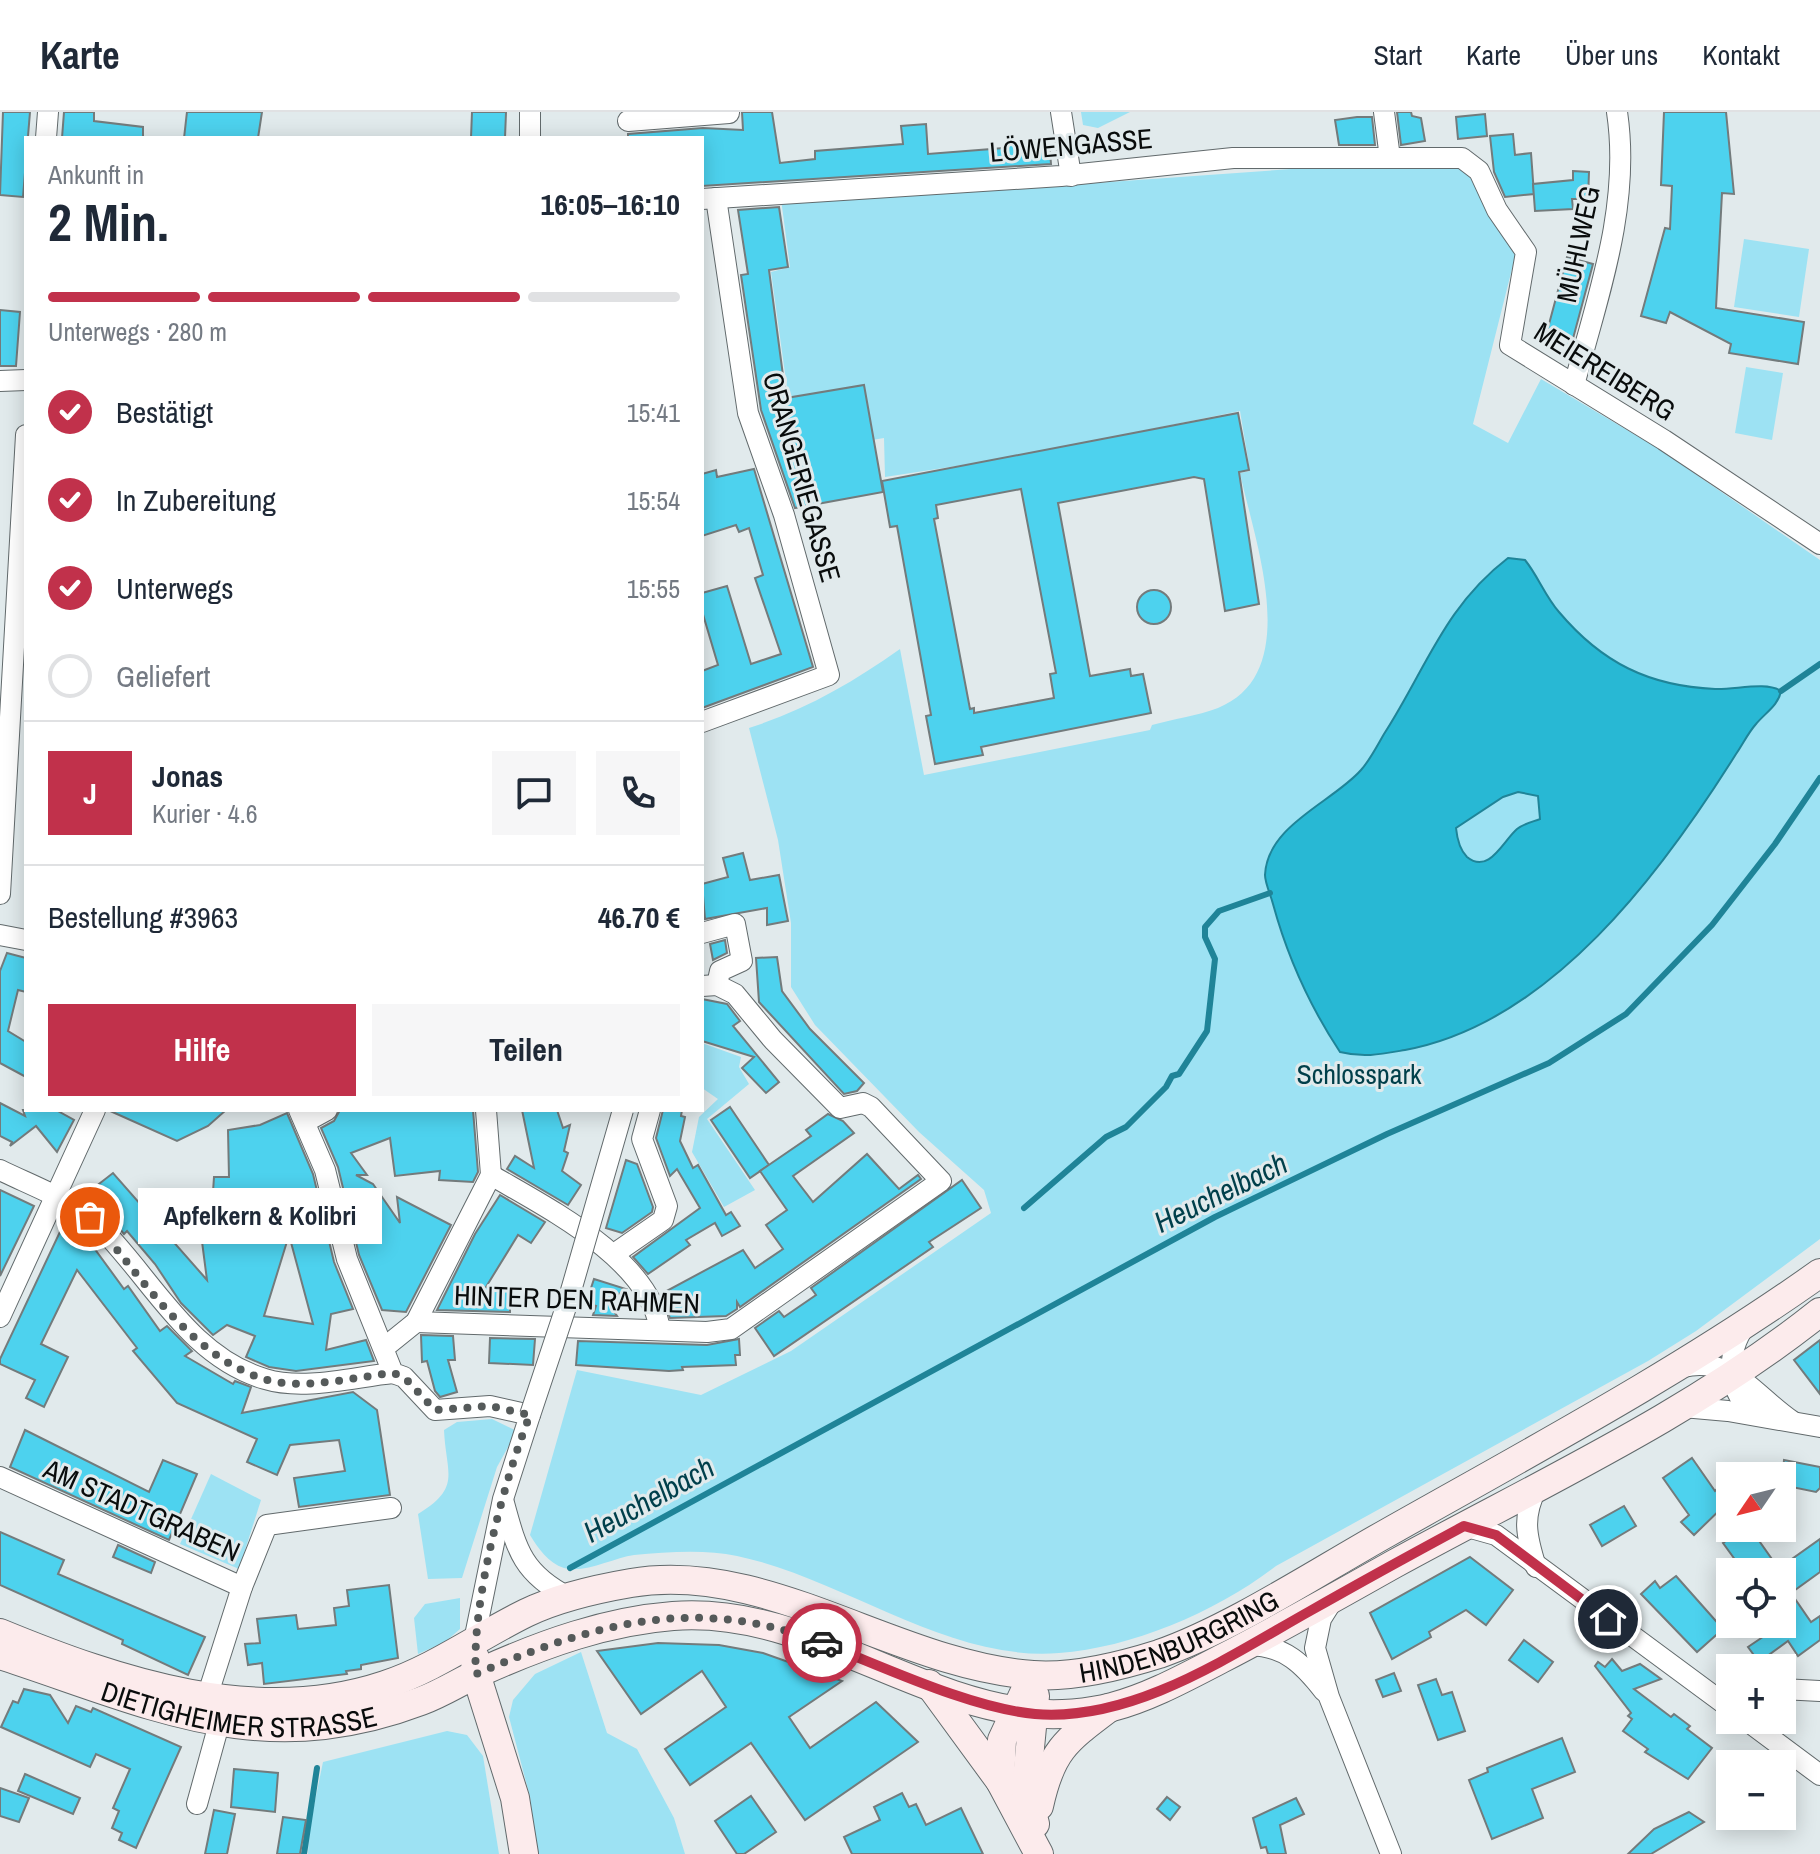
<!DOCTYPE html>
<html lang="de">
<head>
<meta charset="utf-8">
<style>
	body { margin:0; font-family:"Archivo Narrow",sans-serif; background:#f6f6f7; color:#1f2937; height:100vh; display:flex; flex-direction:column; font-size:30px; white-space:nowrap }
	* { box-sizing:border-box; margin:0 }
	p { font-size:26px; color:#747a83 }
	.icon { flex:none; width:44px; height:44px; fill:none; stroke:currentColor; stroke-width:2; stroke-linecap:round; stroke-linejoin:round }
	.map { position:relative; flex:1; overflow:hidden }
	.drawer { position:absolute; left:24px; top:24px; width:680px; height:976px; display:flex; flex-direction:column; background:#fff; border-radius:0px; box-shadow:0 4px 20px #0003 }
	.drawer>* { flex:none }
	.needle { width:52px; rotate:235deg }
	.controls { position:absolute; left:1716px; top:1350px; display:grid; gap:16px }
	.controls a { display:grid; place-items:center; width:80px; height:80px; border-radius:0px; background:#fff; box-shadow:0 4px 20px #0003; font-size:40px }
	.pin { position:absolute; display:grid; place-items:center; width:68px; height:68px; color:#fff; margin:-34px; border:4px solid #fff; border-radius:50%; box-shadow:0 2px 8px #0007 }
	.courier { position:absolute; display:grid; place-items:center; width:80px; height:80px; margin:-40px; border:6px solid #c1314b; border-radius:50%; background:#fff; color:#222; box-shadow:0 2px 10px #0007 }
	.bubble { position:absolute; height:56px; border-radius:0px; background:#fff; box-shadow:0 4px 20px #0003; font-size:26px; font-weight:700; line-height:56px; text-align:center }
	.head em { font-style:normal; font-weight:700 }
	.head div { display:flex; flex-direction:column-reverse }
	.head { display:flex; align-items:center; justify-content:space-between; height:136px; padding:0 24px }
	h1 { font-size:52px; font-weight:700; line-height:60px }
	.bar { display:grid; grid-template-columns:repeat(4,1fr); gap:12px 8px; align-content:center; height:96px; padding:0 24px }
	.bar i { height:10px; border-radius:6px; background:#e0e1e3 }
	.bar .selected { background:#c1314b }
	.bar p { grid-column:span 4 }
	.line { display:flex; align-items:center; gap:20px; padding:0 24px; border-top:2px solid #e0e1e3 }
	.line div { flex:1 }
	.round { display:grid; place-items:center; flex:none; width:84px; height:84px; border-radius:0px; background:#f6f6f7 }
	ol { padding:0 24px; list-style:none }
	li { display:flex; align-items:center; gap:24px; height:88px }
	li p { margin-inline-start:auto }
	li .icon { padding:8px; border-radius:50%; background:#c1314b; color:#fff; stroke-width:4 }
	li:last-child { color:#747a83 }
	li i { width:44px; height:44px; border:4px solid #e0e1e3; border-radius:50% }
	.primary-button { display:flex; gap:16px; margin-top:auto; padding:16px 24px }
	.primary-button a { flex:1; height:92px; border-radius:0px; background:#c1314b; color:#fff; font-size:32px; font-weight:700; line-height:92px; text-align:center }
	.primary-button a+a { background:#f6f6f7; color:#1f2937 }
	header { display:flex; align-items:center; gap:48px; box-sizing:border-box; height:112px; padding:0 40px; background:#fff; border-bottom:2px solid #e0e1e3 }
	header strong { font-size:38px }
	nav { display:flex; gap:44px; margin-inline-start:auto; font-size:28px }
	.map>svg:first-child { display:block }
</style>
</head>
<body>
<header>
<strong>Karte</strong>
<nav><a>Start</a><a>Karte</a><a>Über uns</a><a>Kontakt</a></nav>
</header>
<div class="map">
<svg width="1820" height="1742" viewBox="0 0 1820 1742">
	<rect width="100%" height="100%" fill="#e1eaec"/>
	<g fill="#9de2f3">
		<path d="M1081 0H1130L1098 16 1083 13Z"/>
		<path d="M1334 54 1465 57 1516 141 1473 312 1508 331 1541 267 1659 337 1820 448V1127L1696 1219 1648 1249 1276 1454C1218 1499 1132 1536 1059 1541 948 1550 843 1466 737 1444 705 1437 667 1440 634 1443 613 1446 584 1462 564 1456 548 1451 538 1436 530 1423L577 1258 701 1283 791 1239 991 1101 984 1078 919 1020 815 913 791 875V811L778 728 749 616C805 598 852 571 900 537L924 663 1150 618 1152 613C1173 607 1197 604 1218 596 1305 561 1254 428 1240 361L1250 359 1240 299 1015 345 885 365 884 326 796 341 771 160 790 155 781 87 1067 73Z"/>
		<path d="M1744 127 1809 137 1799 205 1734 195Z"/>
		<path d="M1746 255 1783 261 1772 328 1735 321Z"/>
		<path d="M702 931 741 945 739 955 749 972 707 1007 755 1078 724 1095 692 1040 699 1005 718 987 702 976Z"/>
		<path d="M492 1307 517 1319 497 1355 462 1466 428 1467 418 1402C462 1375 446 1362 444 1318L457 1310Z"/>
		<path d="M211 1362 261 1388 239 1457 180 1432Z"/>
		<path d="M460 1486V1517L445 1530 418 1542 414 1506 425 1492Z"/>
		<path d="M581 1540 607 1621 637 1637 674 1706 685 1742H537L530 1685 509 1605 513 1588 535 1562Z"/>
		<path d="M447 1619 467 1623 483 1644 499 1742H308L309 1718 323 1650Z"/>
	</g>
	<path fill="#28b8d4" stroke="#1f8498" stroke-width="2" fill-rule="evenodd" d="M1508 446 1525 448C1538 464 1545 484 1559 500 1602 551 1649 574 1715 577 1735 578 1766 569 1781 579 1778 594 1766 600 1756 612 1748 621 1743 632 1736 642 1662 760 1551 911 1405 938 1382 942 1364 946 1340 940 1309 893 1288 847 1273 792 1271 784 1265 771 1265 763 1267 713 1333 690 1361 658 1370 648 1377 634 1384 622 1426 557 1444 495 1508 446ZM1518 680 1538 684 1540 707C1532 710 1523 712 1517 717 1503 729 1489 763 1467 745 1459 737 1457 726 1456 716L1503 685Z"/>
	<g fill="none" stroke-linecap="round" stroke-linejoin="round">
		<g stroke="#1f8498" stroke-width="6">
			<path d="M1781 579 1820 552"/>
			<path d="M1024 1096 1106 1025 1126 1015 1166 975 1172 964 1179 962 1207 919 1215 847 1205 825V815L1219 799 1270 781"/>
			<path d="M570 1456 1215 1105 1387 1022 1549 951 1626 902 1712 813 1775 732 1820 666"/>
			<path d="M304 1742 317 1656"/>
		</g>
	</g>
	<g fill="#4dd2ee" stroke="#737b7c" stroke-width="2" fill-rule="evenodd">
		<path d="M3 0H30L23 85 0 83Z"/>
		<path d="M64 0H94V9L143 15V26H62Z"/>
		<path d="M187 0H262L258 26H184Z"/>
		<path d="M472 0H506L505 26H471Z"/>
		<path d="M742 0H772L780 51 815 47V39L903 32 901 14 926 12 928 42 1004 36V31L1049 27 1051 52 702 74V26H628V22L703 16 743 18Z"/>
		<path d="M1397 0H1411L1412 4 1421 6 1425 29 1401 33Z"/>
		<path d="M1664 0H1726L1734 82 1722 81 1716 196 1804 210 1798 252 1729 241 1731 232 1670 200 1666 211 1641 204 1665 116 1670 117 1672 74 1661 73Z"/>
		<path d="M1485 2 1487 24 1458 27 1456 5Z"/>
		<path d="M1357 5H1372L1375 33H1339L1335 8Z"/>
		<path d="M1513 22 1515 43 1531 41 1534 82 1505 85 1494 60 1490 24Z"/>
		<path d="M1573 59 1589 60 1588 87H1572L1573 97 1535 99 1533 72 1573 68Z"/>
		<path d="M779 95 788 155 769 158 786 286 864 273 883 380 795 396 761 298 741 163 748 162 738 98Z"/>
		<path d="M1567 145 1593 152 1571 234 1545 227Z"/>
		<path d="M0 198 20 200 16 254H0Z"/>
		<path d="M1238 301 1249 358 1239 360 1259 492 1225 499 1204 367 1194 365 1058 391 1090 564 1130 557 1131 564 1143 562 1151 601 981 635 983 643 935 652 926 604 931 603 897 414 890 415 882 369ZM1021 377 1056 561 1050 562 1054 586 974 601V596L970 597 934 407 938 406 936 393Z"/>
		<path d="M754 357 813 555 702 596V559L718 553 702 499V481L727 474 751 552 781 542 755 466 763 463 749 416 739 420 736 413 702 424V362L716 358 717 365Z"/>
		<circle cx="1154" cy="495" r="17"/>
		<path d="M743 741 750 768 779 763 788 809 767 813V796L705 807 702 772 728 765 723 746Z"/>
		<path d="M725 828 727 841 713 848 710 832Z"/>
		<path d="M7 841 26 846V880L18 878 8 919 26 930V965L0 951V859Z"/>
		<path d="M777 845 782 879 810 917 864 971 857 979 844 982 759 890 756 846Z"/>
		<path d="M702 887 727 892 740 909 733 914 779 970 766 981 742 956 754 945 702 929Z"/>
		<path d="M0 991 25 1004 23 998H56L74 1008 57 1040 36 1014 10 1034 12 1030 0 1024Z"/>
		<path d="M730 995 769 1053 750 1066 711 1008Z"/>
		<path d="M108 998H226L208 1014 177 1029Z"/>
		<path d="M340 998H473L478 1060 473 1070 439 1068 440 1059 395 1064 390 1026 351 1041 367 1063H356L373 1072 400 1111 397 1085 451 1113 406 1200 382 1198 359 1143 338 1055 321 1016 334 1009Z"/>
		<path d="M522 998H557L563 1016 570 1013 564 1039 568 1041 562 1059 581 1073 568 1093 507 1057 515 1044 534 1056Z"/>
		<path d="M663 998H682L681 1004 685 1005 680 1029 693 1056 698 1053 726 1103 731 1100 740 1114 722 1124 715 1111 686 1128 690 1133 648 1162 633 1145 700 1096 677 1057 670 1064 656 1026Z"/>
		<path d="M287 1001 313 1062 334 1150 353 1197 331 1202 326 1238 366 1228 374 1249 296 1259 269 1255 246 1245 255 1224 227 1213 213 1223 181 1191 155 1152 127 1119 124 1122 119 1116 90 1079 113 1061 207 1168 197 1091 212 1095 214 1065H229L228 1018 260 1013ZM289 1123 313 1212 264 1204Z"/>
		<path d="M828 1002 843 1009 854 1021 793 1064 813 1090 867 1042 899 1077 918 1063 921 1067 740 1195 737 1190V1197L726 1204 670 1206 661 1182 743 1138 755 1156 783 1137 766 1113 787 1098 760 1059 811 1024 806 1018Z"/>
		<path d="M626 1048 637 1052 653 1095 652 1100 622 1121 606 1116Z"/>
		<path d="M962 1068 981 1096 929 1130 933 1135 774 1244 755 1216 779 1199 784 1205 816 1183 811 1176Z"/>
		<path d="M0 1078 34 1094 0 1164Z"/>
		<path d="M500 1083 545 1110 531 1131 518 1123 486 1175 510 1174V1200L437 1198 475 1122Z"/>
		<path d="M67 1105 75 1110 124 1177 128 1174 160 1219 167 1214 192 1239 185 1244 233 1272 235 1269 251 1275 242 1301 353 1280 377 1298 390 1383 299 1395 294 1366 345 1359 339 1328 290 1333 277 1363 247 1350 257 1327 177 1291 133 1239 137 1236 77 1158 41 1232 68 1245 44 1295 26 1286 35 1268 0 1252V1247Z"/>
		<path d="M594 1167 626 1177 608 1190 617 1204 593 1203 596 1194 586 1191Z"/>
		<path d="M421 1223 453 1224 455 1248H448L457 1280 440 1285 435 1279 427 1249 422 1250Z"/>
		<path d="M490 1226 535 1227 533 1253 489 1251Z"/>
		<path d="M739 1227 740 1243H735L736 1253 682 1255 683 1258 669 1259 576 1253 578 1229 707 1233Z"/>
		<path d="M1820 1228V1282L1794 1248Z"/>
		<path d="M25 1318 149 1380 163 1348 197 1362 169 1428 10 1355Z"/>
		<path d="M1692 1346 1715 1379 1730 1364V1388L1694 1423 1681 1410 1689 1403 1663 1366Z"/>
		<path d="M1784 1348 1820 1355V1376L1816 1380 1782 1373Z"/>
		<path d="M1624 1394 1636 1414 1602 1434 1590 1413Z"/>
		<path d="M1745 1416H1750L1781 1460H1744L1723 1431Z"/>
		<path d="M0 1420 64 1448 58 1462 205 1525 188 1563 122 1532 123 1528 0 1473Z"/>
		<path d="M1820 1427V1460L1791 1481 1811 1510 1820 1504V1528L1798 1544 1788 1529 1759 1550 1748 1535 1782 1512V1454Z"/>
		<path d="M118 1433 155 1450 151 1461 113 1445Z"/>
		<path d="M1470 1445 1513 1478 1486 1513 1466 1498 1429 1520 1431 1525 1392 1547 1370 1501Z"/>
		<path d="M1676 1464 1723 1517 1697 1540 1641 1482 1655 1469 1660 1476Z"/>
		<path d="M389 1473 398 1546 361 1553V1557L346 1559 347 1562 264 1572 262 1551 248 1553 245 1532 260 1531 257 1507 296 1503 298 1517 336 1513 334 1496 349 1494 347 1478Z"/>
		<path d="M1524 1528 1553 1550 1538 1570 1509 1548Z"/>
		<path d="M658 1531 719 1533 763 1541 842 1569 789 1605 810 1636 876 1590 918 1630 805 1708 751 1631 690 1673 665 1637 726 1595 702 1559 641 1602 597 1539Z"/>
		<path d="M1612 1547 1622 1559 1640 1552 1661 1567 1634 1577 1671 1605 1674 1602 1690 1614 1687 1617 1712 1636 1688 1667 1645 1640 1648 1637 1623 1619 1632 1607 1628 1604 1631 1601 1595 1554 1598 1550 1605 1555Z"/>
		<path d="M1394 1561 1401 1579 1383 1585 1376 1568Z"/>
		<path d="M1436 1567 1442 1583 1452 1580 1465 1619 1438 1628 1418 1573Z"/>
		<path d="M24 1577 50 1583 68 1611 76 1594 91 1600 93 1596 181 1635 136 1736 119 1728 122 1721 112 1716 119 1699 113 1696 130 1657 96 1642 90 1655 1 1615 13 1589 18 1591Z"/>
		<path d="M1562 1626 1575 1660 1532 1677 1543 1706 1492 1727 1469 1668 1488 1660 1487 1656Z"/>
		<path d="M234 1657 278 1661 275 1700 231 1695Z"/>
		<path d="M25 1662 80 1686 73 1702 18 1679Z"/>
		<path d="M0 1676 29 1686 19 1710 0 1704Z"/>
		<path d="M902 1681 909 1695 916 1692 926 1713 961 1696 983 1742H852L844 1725 880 1708 874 1695Z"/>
		<path d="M751 1684 776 1720 744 1742H737L715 1709Z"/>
		<path d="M1167 1685 1180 1695 1170 1708 1157 1697Z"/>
		<path d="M1296 1686 1304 1702 1280 1713 1286 1742H1268L1266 1735 1261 1736 1253 1706Z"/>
		<path d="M214 1698 235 1702 227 1742H205Z"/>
		<path d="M1689 1700 1704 1710 1651 1742H1628L1654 1717Z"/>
		<path d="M283 1705 306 1708 300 1742H277Z"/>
	</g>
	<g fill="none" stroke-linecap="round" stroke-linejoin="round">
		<defs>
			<g id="street">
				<path d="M1061 0 1071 64"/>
				<path d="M1384 0 1390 46"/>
				<path d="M628 9 729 1"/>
				<path d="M46 26 48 0"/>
				<path d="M530 26V0"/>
				<path d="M702 87 1061 64 1233 46H1462L1479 59 1497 98 1526 140 1510 233 1664 328 1820 432"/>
				<path d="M0 269 26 268"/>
				<path d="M1574 273C1598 184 1631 93 1617 0"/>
				<path d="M702 610 829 563 784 403 748 301 716 86"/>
				<path d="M0 782 26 323"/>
				<path d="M702 821 735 812 742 849 720 859 717 873"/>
				<path d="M0 823 26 828"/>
				<path d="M299 998 325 1058 347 1147 393 1261 404 1265 435 1298 490 1294 530 1303 503 1387 474 1529"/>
				<path d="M305 1010 327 998"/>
				<path d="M0 1058C26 1071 71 1088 92 1107 148 1159 186 1244 265 1267 304 1279 353 1265 393 1261"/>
				<path d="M491 1063C547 1096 650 1147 660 1218"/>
				<path d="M614 1142 663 1108 667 1094 642 1027 650 998"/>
				<path d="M0 1205 95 998"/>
				<path d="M416 1210 707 1220 731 1217 941 1069 871 995 863 991 840 996 773 928 735 882 717 873 702 874"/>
				<path d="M1746 1213C1725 1238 1726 1285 1758 1303"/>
				<path d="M385 1235 416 1210 491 1063 486 998"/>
				<path d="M1683 1255C1732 1243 1756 1285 1792 1309"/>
				<path d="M1683 1295 1728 1299 1820 1315"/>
				<path d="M0 1365 242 1475"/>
				<path d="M504 1391C517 1439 523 1462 570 1486"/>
				<path d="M1464 1414 1496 1423 1730 1596"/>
				<path d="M1536 1455C1526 1423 1522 1405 1537 1375"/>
				<path d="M1333 1488 1321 1507 1315 1536 1329 1585 1391 1742"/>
				<path d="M1250 1533C1285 1534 1303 1552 1324 1579"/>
				<path d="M1782 1577 1820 1579"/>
				<path d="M207 1585 242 1475 267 1413 391 1396"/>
				<path d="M1746 1608 1820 1663"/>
				<path d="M197 1692 219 1612"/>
			</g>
			<g id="secondary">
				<path id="s1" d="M0 1521C119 1570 256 1616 385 1573 434 1557 479 1524 526 1501 557 1486 596 1477 631 1471 768 1448 895 1553 1033 1563 1073 1566 1121 1554 1159 1542 1231 1517 1319 1459 1387 1421 1534 1338 1682 1259 1820 1161"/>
				<path id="s2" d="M0 1543C151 1592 260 1650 421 1589 443 1581 462 1568 483 1559 543 1532 607 1509 673 1504 802 1494 908 1588 1033 1601 1056 1604 1090 1601 1112 1595 1150 1585 1186 1565 1221 1547 1279 1517 1337 1484 1394 1452 1538 1373 1691 1303 1820 1200"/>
				<path d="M475 1546 476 1562 515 1686 524 1742"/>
				<path d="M929 1572 1000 1669 1039 1742"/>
				<path d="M1000 1669 1002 1628 1024 1581"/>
				<path d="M1039 1694C1051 1639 1065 1629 1109 1596"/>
				<path d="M1035 1712 1026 1677 1035 1584"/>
			</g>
		</defs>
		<use href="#street" stroke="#626a6c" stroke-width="22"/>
		<use href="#secondary" stroke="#626a6c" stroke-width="30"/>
		<use href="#street" stroke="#fff" stroke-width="20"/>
		<use href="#secondary" stroke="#fcebec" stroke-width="28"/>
		<defs>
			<path id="street-bridge" d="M530 1303 568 1189 623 998"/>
		</defs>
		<use href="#street-bridge" stroke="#626a6c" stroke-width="22" stroke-linecap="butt"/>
		<use href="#street-bridge" stroke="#fff" stroke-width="20"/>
	</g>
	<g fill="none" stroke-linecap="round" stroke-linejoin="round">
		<path stroke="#555a5a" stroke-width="8" stroke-dasharray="0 14.4" d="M90 1105C139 1161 189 1244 264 1267 302 1279 354 1265 393 1261L404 1265 435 1298 490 1294 530 1303C504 1368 471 1493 476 1562 595 1511 697 1482 822 1531"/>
		<path stroke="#c1314b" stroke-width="10" d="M822 1531C884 1555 970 1596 1035 1602 1133 1610 1228 1545 1310 1499 1361 1470 1412 1442 1464 1414L1496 1423 1608 1507"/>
	</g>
	<g text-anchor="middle" stroke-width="6" stroke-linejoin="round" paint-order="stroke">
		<g font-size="28" fill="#090c0c" stroke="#e1eaec">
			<text transform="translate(1071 33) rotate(-5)" y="10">LÖWENGASSE</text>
			<text transform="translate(1578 132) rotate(-78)" y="10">MÜHLWEG</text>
			<text transform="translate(1605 259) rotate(32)" y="10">MEIEREIBERG</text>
			<text transform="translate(802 365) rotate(74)" y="10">ORANGERIEGASSE</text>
			<text transform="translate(577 1187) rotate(2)" y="10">HINTER DEN RAHMEN</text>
			<text transform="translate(142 1398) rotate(24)" y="10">AM STADTGRABEN</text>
			<text dy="10" stroke="none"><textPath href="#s1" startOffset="1234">HINDENBURGRING</textPath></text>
			<text dy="10" stroke="none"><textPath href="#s2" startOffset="248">DIETIGHEIMER STRASSE</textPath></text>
		</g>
		<g font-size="28" fill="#003f4a" stroke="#e1eaec">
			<text x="1359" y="972">Schlosspark</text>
		</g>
		<g font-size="30" font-style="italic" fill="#003f4b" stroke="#e1eaec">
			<text transform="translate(1221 1081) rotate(-26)" y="10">Heuchelbach</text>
			<text transform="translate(649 1388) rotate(-29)" y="10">Heuchelbach</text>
		</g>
	</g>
</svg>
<div class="controls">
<a><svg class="needle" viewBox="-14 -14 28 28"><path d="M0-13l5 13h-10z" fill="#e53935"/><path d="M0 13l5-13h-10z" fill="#747a83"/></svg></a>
<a><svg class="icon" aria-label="locate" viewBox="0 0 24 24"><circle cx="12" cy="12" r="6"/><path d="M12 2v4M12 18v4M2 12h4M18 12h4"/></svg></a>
<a>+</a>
<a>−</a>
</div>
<div class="pin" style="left:90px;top:1105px;background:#ea580c"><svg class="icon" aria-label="bag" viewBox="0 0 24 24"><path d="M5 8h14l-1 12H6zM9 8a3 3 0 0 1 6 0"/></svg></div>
<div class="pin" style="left:1608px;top:1507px;background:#1f2937"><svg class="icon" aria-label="home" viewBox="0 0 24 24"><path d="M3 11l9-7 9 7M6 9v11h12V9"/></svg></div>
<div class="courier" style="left:822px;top:1531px"><svg class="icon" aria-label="car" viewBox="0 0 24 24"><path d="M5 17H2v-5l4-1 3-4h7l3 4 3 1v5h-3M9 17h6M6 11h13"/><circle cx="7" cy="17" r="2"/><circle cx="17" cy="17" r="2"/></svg></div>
<div class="bubble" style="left:138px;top:1076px;width:244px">Apfelkern &amp; Kolibri</div>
<section class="drawer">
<div class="head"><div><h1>2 Min.</h1><p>Ankunft in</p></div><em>16:05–16:10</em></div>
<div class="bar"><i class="selected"></i><i class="selected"></i><i class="selected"></i><i></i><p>Unterwegs · 280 m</p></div>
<ol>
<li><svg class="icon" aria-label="check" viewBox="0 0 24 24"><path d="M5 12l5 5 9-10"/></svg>Bestätigt<p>15:41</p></li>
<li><svg class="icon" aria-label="check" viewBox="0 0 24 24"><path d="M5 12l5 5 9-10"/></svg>In Zubereitung<p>15:54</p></li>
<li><svg class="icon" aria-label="check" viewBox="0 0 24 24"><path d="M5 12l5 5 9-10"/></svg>Unterwegs<p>15:55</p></li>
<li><i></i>Geliefert</li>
</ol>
<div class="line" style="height:144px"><b class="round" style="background:#c1314b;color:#fff">J</b><div><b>Jonas</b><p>Kurier · 4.6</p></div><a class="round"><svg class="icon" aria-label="chat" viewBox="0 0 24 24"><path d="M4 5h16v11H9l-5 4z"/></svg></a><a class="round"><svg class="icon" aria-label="phone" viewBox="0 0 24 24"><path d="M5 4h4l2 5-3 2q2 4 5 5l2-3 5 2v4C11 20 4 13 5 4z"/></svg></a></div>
<div class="line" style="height:104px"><div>Bestellung #3963</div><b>46.70 €</b></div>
<div class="primary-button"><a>Hilfe</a><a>Teilen</a></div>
</section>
</div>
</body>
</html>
